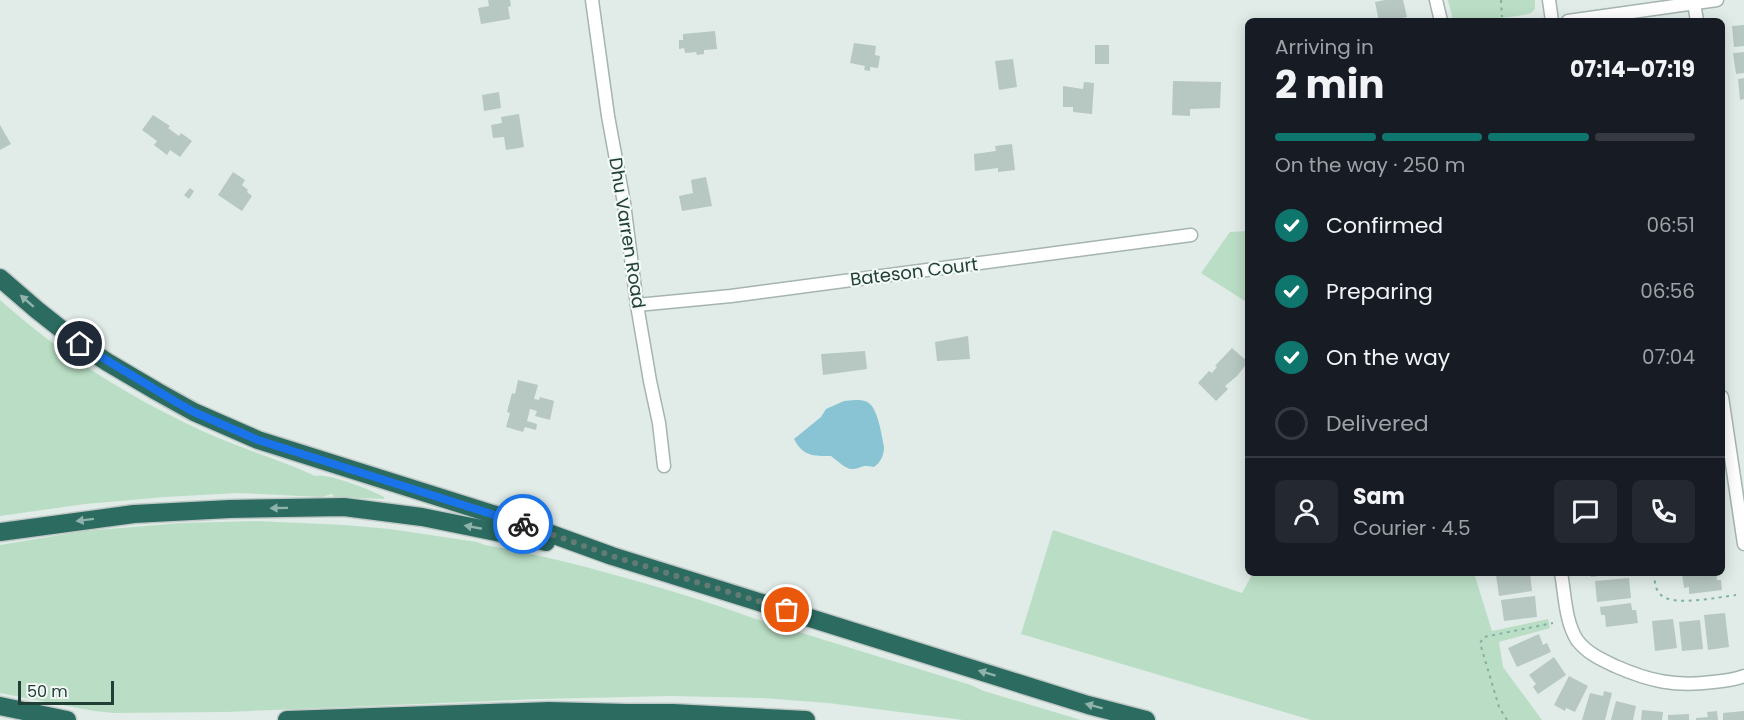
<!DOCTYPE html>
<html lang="en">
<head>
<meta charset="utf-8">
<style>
	body { margin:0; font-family:Poppins,sans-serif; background:#242831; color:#f1f3f6; height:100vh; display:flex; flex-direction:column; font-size:22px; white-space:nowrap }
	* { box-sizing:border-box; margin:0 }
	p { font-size:20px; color:#9ea1a6 }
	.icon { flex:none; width:33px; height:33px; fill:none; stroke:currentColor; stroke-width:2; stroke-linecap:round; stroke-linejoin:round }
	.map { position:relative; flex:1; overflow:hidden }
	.side { position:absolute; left:1245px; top:18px; width:480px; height:558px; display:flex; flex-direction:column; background:#171b24; border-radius:9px; box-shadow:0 3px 15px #0003 }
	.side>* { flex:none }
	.scale { position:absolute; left:18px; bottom:15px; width:96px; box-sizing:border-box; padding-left:6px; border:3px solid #213e37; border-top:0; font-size:16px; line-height:21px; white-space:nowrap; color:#213e37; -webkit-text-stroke:4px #f2f9f6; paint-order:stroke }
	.pin { position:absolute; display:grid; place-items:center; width:51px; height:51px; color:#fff; margin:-26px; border:3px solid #fff; border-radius:50%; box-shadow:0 2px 6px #0007 }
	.courier { position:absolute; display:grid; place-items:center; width:60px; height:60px; margin:-30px; border:4px solid #1a73e8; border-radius:50%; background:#fff; color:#222; box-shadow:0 2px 8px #0007 }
	.overview em { font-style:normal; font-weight:700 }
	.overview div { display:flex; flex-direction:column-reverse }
	.overview { display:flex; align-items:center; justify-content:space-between; height:102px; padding:0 30px }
	h1 { font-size:39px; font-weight:700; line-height:45px }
	.bar { display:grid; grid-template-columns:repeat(4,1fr); gap:9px 6px; align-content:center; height:72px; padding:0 30px }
	.bar i { height:8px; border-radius:4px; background:#363941 }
	.bar .selected { background:#0f766e }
	.bar p { grid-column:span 4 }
	.line { display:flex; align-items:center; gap:15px; padding:0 30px; border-top:2px solid #363941 }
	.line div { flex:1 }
	.round { display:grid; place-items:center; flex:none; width:63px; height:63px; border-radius:9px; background:#242831 }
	ol { padding:0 30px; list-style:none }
	li { display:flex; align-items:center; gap:18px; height:66px }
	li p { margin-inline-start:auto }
	li .icon { padding:6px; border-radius:50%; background:#0f766e; color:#fff; stroke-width:4 }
	li:last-child { color:#9ea1a6 }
	li i { width:33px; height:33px; border:3px solid #363941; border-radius:50% }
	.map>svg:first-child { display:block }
</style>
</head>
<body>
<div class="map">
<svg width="1744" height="720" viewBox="0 0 1744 720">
	<rect width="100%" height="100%" fill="#e1ece8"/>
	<g fill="#badec5">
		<path d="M1448 0H1535V9L1531 13 1524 15 1479 21H1455L1453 20Z"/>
		<path d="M1248 231V303L1201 273 1230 232Z"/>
		<path d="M0 300C64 357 138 403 216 437 249 451 283 461 315 476 326 472 372 490 384 497V499L334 497 332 494 322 497 238 493 165 497 85 504 0 516Z"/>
		<path d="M257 521 345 525 390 529 477 542 485 545C545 555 603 571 661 588 691 597 720 606 750 617L971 685 984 691 1081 720H963L828 703 761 698 670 696 539 699 226 712 114 713 94 711 0 693V545L84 531 181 523Z"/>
		<path d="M1053 530 1242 593 1253 573H1474L1492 631 1548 619 1550 628 1499 642 1503 667 1542 720H1311L1021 634Z"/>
	</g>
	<path fill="#88c4d3" d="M855 400C860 400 866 400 870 404 878 411 882 436 884 447 884 455 881 462 874 467 860 464 863 468 853 469 846 470 837 460 831 456 815 456 803 457 794 439L821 417 826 409 844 401Z"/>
	<g fill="#b7c7c1">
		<path d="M488 0H510L511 6 508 7 510 19 481 24 478 8 489 6Z"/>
		<path d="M1385 0H1403L1407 17 1388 21H1379L1375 2Z"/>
		<path d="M1744 25V46L1734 47 1732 26Z"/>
		<path d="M715 31 717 49 704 50V54L697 55 696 52 685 53 684 48 679 49V40H683V34Z"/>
		<path d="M854 43 876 46 875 55 880 56 878 68 870 67V71L864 70 865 66 850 63Z"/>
		<rect x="1095" y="45" width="14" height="19"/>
		<path d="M1744 52V73L1736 74 1733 53Z"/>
		<path d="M1013 59 1017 87 999 90 995 61Z"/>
		<path d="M1744 78V99L1740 100 1738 79Z"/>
		<path d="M1173 81 1221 82 1220 108 1190 109V116L1172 115Z"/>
		<path d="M1084 82 1094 83 1092 114 1073 112V107H1063V86L1083 89Z"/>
		<path d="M499 92 501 108 484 111 482 95Z"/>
		<path d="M519 114 524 147 506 150 504 137 493 138 491 125 502 123 501 117Z"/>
		<path d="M153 115 170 126 168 128 179 136 181 133 192 141 180 157 170 150 167 155 154 145 157 141 142 130Z"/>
		<path d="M0 125 11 144 0 150Z"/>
		<path d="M1012 144 1015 170 998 172V168L975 171 974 154 996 151 995 146Z"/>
		<path d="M233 172 245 180 242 185 248 190 247 192 252 196 242 211 218 195Z"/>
		<path d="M706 177 712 206 682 211 679 196 693 193 691 180Z"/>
		<path d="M190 188 194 191 189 199 184 195Z"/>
		<path d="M968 336 970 359 937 361 935 342Z"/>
		<path d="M1232 348 1248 362 1237 376 1225 386 1228 389 1216 401 1198 383 1209 371 1212 373 1217 367 1215 366Z"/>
		<path d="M865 351 867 369 823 375 821 354Z"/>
		<path d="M518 380 538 385 534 399 539 400 540 397 554 401 550 420 535 416 537 411 530 409 527 421 537 424 536 430 525 427 523 432 506 427 510 413 507 412 512 393 515 394Z"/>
		<path d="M1515 573H1530L1532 591 1499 596 1496 575Z"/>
		<path d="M1591 573H1613V574L1591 577Z"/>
		<path d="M1716 573 1717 580H1721L1722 590 1689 594V587L1684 588 1682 574Z"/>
		<path d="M1629 578 1631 598 1597 602 1595 581Z"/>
		<path d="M1535 596 1537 617 1504 621 1501 600Z"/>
		<path d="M1631 603 1632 610H1636L1638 623 1606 627 1605 615H1601L1600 607Z"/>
		<path d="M1725 613 1729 647 1708 650 1704 615Z"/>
		<path d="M1673 619 1677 648 1655 651 1652 621Z"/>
		<path d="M1700 620 1703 649 1682 651 1679 622Z"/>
		<path d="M1539 634 1543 645 1547 643 1551 652 1517 667 1508 648Z"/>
		<path d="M1554 657 1566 675 1538 694 1533 687 1536 684 1529 675Z"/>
		<path d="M1569 676 1588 686 1575 712 1566 708 1565 711 1554 705Z"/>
		<path d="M1604 691 1612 693 1605 720H1582L1590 693 1603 696Z"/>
		<path d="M1616 701 1636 706 1633 720H1611Z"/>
		<path d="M1642 710 1663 712 1662 720H1641Z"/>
		<path d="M1717 711 1718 720H1696V718L1708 717 1707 712Z"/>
		<path d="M1744 711V720H1723V713Z"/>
		<path d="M1689 714V720H1668V715Z"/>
	</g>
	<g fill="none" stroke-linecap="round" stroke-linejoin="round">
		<defs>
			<g id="street">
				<path d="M592 0 608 116 624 203 637 305 650 381 659 423 664 466"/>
				<path d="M1436 0 1441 21"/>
				<path d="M1549 0 1552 21"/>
				<path d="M1694 3 1697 21"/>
				<path d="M1568 21 1717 0"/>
				<path d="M637 305 731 296 1191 235"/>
				<path d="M1722 397 1744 544"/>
				<path d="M1561 573C1565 594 1565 621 1577 640 1587 653 1600 659 1615 666 1649 681 1675 687 1713 682 1724 681 1734 680 1744 676"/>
			</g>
			<g id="highway">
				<path d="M0 278 37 310 80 344 107 362 158 392 194 412 258 440 521 523 612 556 1088 705 1146 720"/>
				<path d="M0 532 134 514 230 509 344 507 422 517 546 542"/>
				<path d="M0 706 67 720"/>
				<path d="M287 720 549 711 627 713H673L806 720"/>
			</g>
		</defs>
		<use href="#street" stroke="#a4b4af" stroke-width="15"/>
		<use href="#highway" stroke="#c1c9c7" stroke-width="21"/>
		<g stroke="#81b1a4" stroke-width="2" stroke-dasharray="3 4.5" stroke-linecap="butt">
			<path d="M1501 0 1502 17"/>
			<path d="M1655 573C1654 580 1655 590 1661 595 1674 607 1719 597 1736 595"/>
			<path d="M1507 720 1499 707 1480 643 1484 637 1553 623"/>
		</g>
		<use href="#street" stroke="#fff" stroke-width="12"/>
		<use href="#highway" stroke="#2c6b60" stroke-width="18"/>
	</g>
	<defs><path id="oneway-solid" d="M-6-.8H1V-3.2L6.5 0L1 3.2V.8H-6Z" transform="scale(1.5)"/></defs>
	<g fill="#8fb2ab">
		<use href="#oneway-solid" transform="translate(27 301) rotate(-139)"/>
		<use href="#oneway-solid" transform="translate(279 508) rotate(179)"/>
		<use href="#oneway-solid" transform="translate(85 520) rotate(173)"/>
		<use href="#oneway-solid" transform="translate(473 527) rotate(-169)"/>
		<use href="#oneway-solid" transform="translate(987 673) rotate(-163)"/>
		<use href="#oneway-solid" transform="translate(1094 706) rotate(-165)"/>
	</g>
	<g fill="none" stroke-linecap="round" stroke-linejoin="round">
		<path stroke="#647b75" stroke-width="6" stroke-dasharray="0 10.8" d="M523 524 612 556 787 610"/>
		<path stroke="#1a73e8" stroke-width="8" d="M80 344 176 402 194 412 258 440 523 524"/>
	</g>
	<g text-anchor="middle" stroke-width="4.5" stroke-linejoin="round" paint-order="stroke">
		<g font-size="18" fill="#213e37" stroke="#f2f9f6">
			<text transform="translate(627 233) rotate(81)" y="6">Dhu Varren Road</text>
			<text transform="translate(914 272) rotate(-7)" y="6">Bateson Court</text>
		</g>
	</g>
</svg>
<div class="scale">50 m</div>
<div class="pin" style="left:787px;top:610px;background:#ea580c"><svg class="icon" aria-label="bag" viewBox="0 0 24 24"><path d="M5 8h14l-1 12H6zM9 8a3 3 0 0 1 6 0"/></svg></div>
<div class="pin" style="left:80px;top:344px;background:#1f2937"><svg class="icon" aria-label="home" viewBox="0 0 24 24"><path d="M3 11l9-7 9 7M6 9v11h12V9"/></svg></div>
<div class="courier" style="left:523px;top:524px"><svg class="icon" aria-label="bike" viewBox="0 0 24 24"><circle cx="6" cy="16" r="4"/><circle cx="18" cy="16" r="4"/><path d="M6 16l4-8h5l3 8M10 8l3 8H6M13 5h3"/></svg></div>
<section class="side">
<div class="overview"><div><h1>2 min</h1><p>Arriving in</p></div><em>07:14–07:19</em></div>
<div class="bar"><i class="selected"></i><i class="selected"></i><i class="selected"></i><i></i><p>On the way · 250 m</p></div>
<ol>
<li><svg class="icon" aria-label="check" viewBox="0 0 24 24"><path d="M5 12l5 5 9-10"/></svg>Confirmed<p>06:51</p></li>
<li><svg class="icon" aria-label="check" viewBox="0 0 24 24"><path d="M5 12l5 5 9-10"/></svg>Preparing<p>06:56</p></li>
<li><svg class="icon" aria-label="check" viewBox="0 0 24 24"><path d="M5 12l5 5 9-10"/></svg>On the way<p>07:04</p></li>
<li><i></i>Delivered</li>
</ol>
<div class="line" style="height:108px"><a class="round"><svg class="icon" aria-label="person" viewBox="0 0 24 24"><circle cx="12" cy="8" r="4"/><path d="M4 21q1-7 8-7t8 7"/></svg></a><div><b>Sam</b><p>Courier · 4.5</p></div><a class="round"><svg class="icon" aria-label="chat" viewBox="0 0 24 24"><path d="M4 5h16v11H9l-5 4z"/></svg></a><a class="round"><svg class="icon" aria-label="phone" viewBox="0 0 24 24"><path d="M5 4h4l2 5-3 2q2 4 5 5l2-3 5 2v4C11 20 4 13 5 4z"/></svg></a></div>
</section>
</div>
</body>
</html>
